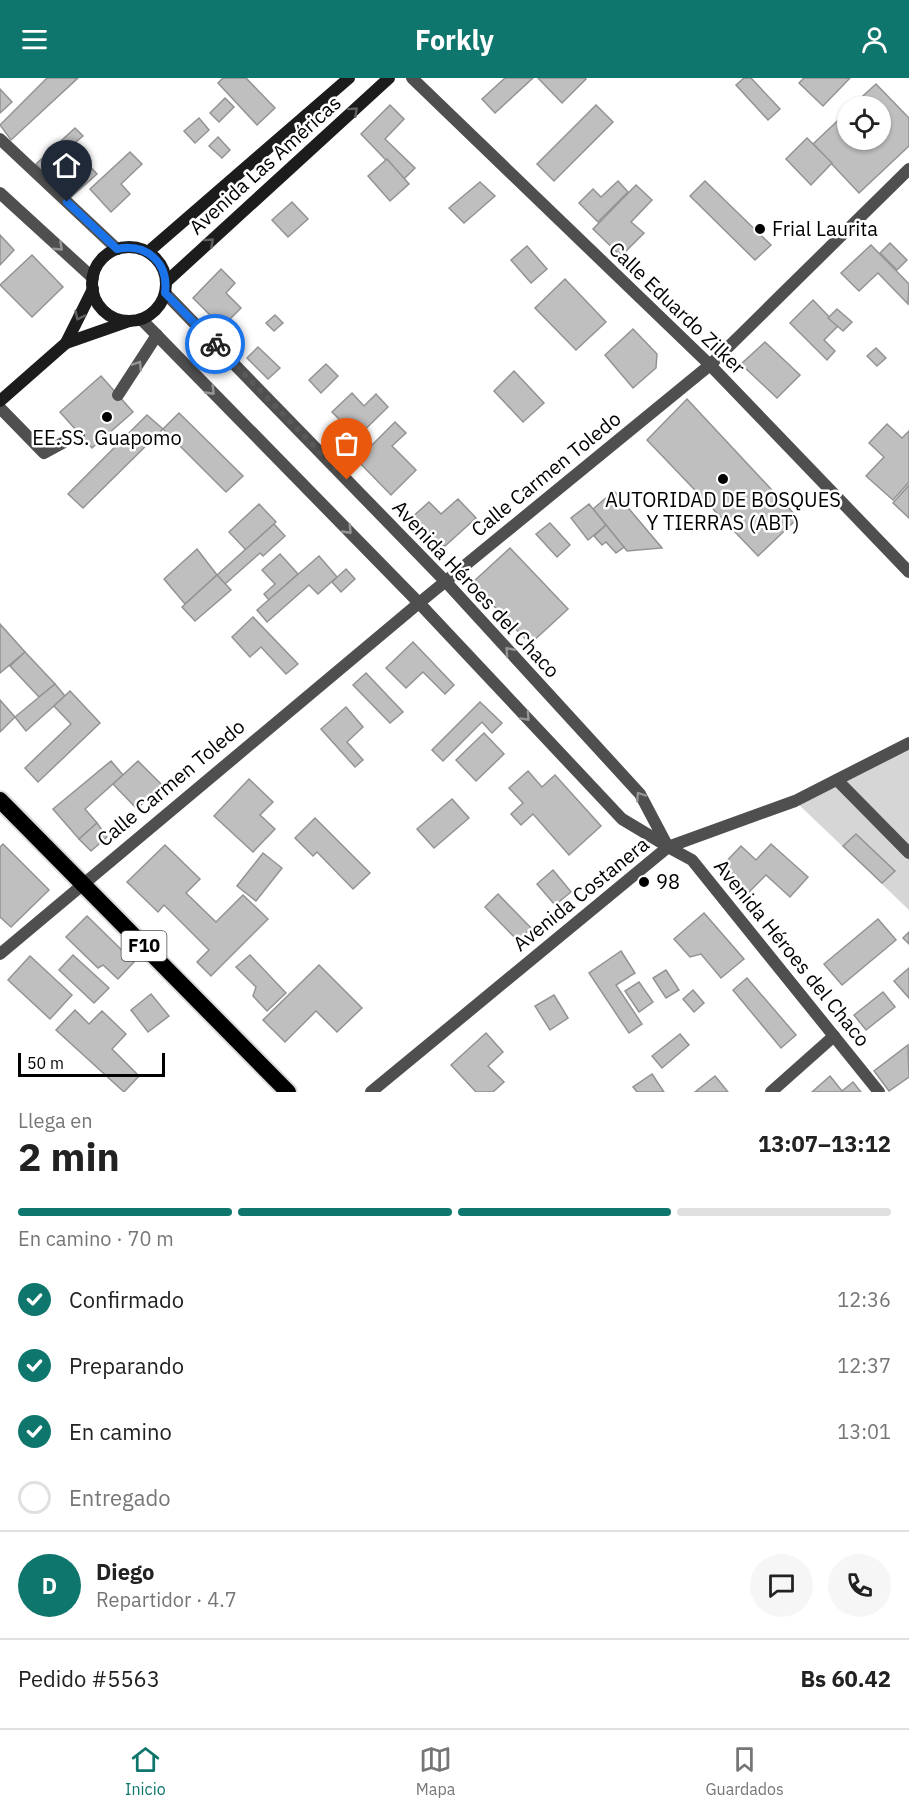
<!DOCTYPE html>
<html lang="es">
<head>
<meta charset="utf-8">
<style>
	body { margin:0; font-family:"IBM Plex Sans",sans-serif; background:#f6f6f6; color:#222; height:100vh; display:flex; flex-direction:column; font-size:22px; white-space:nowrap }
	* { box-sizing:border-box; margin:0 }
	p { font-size:20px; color:#767676 }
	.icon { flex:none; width:33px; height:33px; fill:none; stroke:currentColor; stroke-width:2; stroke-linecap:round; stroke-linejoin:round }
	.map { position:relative; height:1014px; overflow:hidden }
	.side { display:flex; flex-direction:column; background:#fff; flex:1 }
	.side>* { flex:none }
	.fabs { position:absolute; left:837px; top:18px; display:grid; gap:12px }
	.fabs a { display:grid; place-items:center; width:54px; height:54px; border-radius:50%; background:#fff; box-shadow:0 2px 4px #0004; font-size:30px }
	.scale { position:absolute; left:18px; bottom:15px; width:147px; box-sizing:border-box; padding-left:6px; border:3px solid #000; border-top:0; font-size:16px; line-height:21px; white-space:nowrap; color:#000; -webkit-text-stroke:4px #fff; paint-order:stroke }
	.pin { position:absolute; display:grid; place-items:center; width:51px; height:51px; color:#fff; margin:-62px -26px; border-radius:50% 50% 50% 0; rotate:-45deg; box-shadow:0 0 6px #0007 }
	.pin .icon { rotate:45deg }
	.courier { position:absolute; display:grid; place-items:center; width:60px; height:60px; margin:-30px; border:4px solid #1a73e8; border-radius:50%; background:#fff; color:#222; box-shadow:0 2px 8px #0007 }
	.overview em { font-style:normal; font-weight:700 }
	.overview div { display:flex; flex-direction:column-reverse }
	.overview { display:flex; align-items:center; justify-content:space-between; height:102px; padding:0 18px }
	h1 { font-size:39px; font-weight:700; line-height:45px }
	.bar { display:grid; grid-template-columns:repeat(4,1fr); gap:9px 6px; align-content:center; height:72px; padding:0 18px }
	.bar i { height:8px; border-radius:4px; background:#e0e0e0 }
	.bar .on { background:#0f766e }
	.bar p { grid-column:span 4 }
	.line { display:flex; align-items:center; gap:15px; padding:0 18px; border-top:2px solid #e0e0e0 }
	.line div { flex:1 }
	.round { display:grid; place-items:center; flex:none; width:63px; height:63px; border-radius:32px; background:#f6f6f6 }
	ol { padding:0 18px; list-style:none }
	li { display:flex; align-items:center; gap:18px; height:66px }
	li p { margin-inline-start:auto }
	li .icon { padding:6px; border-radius:50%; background:#0f766e; color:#fff; stroke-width:4 }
	li:last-child { color:#767676 }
	li i { width:33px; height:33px; border:3px solid #e0e0e0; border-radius:50% }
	header { display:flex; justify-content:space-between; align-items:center; height:78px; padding:0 18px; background:#0f766e; color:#fff; font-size:27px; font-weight:700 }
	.menu { display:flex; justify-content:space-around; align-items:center; height:84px; border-top:2px solid #e0e0e0; background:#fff; font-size:16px; color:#767676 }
	.menu a { display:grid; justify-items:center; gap:3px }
	.menu .on { color:#0f766e }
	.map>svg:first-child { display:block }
</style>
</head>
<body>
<header><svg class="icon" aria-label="menu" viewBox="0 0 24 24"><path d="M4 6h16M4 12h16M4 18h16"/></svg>Forkly<svg class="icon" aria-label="person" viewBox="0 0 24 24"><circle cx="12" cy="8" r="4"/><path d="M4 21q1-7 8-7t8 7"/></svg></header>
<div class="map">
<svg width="909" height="1014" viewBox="0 0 909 1014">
	<rect width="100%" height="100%" fill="#fff"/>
	<path fill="#d6d6d6" d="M909 665V832L795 723Z"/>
	<g fill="#bfbfbf" stroke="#939393" stroke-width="1.5">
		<path d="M47 0H78L11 62 0 47Z"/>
		<path d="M223 0H246L275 30 257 47 218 5Z"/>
		<path d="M505 0H533L495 35 482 21Z"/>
		<path d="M538 0H585L586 1 562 25Z"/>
		<path d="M744 0H751L780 31 768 42 736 7Z"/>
		<path d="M804 0H850L823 28 799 5Z"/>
		<path d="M876 6 909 40V68L859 115 813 66 848 33V62H880V28H852Z"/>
		<path d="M0 11 12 24 0 35Z"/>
		<path d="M225 20 234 29 219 44 210 35Z"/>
		<path d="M390 27 404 41 385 61 415 90 404 101 361 56Z"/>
		<path d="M596 27 613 44 554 103 537 86Z"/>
		<path d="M199 40 209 52 195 65 184 53Z"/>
		<path d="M75 50 83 58 71 68 97 96 69 121 36 86Z"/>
		<path d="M218 59 230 72 222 80 209 68Z"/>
		<path d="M807 60 832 85 811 107 786 81Z"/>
		<path d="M130 74 142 86 121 106 130 116 111 134 90 111Z"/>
		<path d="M387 81 409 106 390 123 368 98Z"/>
		<path d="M618 103 628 114 598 144 579 125 593 111 601 119Z"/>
		<path d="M705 103 771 167 755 182 690 118Z"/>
		<path d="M480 104 495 118 464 145 449 130Z"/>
		<path d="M636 107 652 122 631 144 644 155 621 178 593 151Z"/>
		<path d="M292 124 308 141 288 159 272 142Z"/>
		<path d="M0 157 14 172 0 187Z"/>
		<path d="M890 165 907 182 897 192 880 175Z"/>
		<path d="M871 167 909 206 908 226 878 195 859 213 841 195Z"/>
		<path d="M527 168 547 191 531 205 511 182Z"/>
		<path d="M32 177 63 209 32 239 0 207Z"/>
		<path d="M221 191 235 205 226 215 241 230 222 249 193 220Z"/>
		<path d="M565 201 606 244 576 272 535 230Z"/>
		<path d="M813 222 838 248 824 262 835 273 827 282 790 245Z"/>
		<path d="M837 231 852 244 843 253 828 240Z"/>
		<path d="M275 237 283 245 274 253 266 245Z"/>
		<path d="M633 251 657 276 656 290 633 310 605 277Z"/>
		<path d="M765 264 800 297 777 320 741 286Z"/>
		<path d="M258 269 280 290 268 301 247 280Z"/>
		<path d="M876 270 886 280 877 288 867 278Z"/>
		<path d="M326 286 338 298 321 315 309 302Z"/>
		<path d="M514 293 544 325 523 344 494 313Z"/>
		<path d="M101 298 133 334 92 370 60 334Z"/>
		<path d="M352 315 364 328 376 316 388 329 346 370 333 357 344 346 332 334Z"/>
		<path d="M687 321 798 440 758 478 647 362Z"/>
		<path d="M179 335 243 398 226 414 163 351Z"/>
		<path d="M147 337 163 351 83 430 68 416Z"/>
		<path d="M395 344 406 355 392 368 416 392 391 417 357 382Z"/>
		<path d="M887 346 902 360 909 353V404L893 422 866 398 884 379 869 365Z"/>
		<path d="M909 407V440L893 425Z"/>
		<path d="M614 413 662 470 627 473 593 431Z"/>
		<path d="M458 421 476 440 445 468 432 467 409 442 429 424 441 436Z"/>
		<path d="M259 426 276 444 246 472 229 454Z"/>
		<path d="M589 426 606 447 588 462 571 440Z"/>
		<path d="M550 445 570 467 557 479 536 456Z"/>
		<path d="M274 446 285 458 263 478 260 475 225 506 217 497Z"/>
		<path d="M606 447 624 469 616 475 606 464 602 467 594 458Z"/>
		<path d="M510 470 568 531 530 566 472 505Z"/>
		<path d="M197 471 217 497 185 526 164 501Z"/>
		<path d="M280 476 298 496 269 522 264 516 275 506 262 492Z"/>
		<path d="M319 478 337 499 318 516 309 507 267 544 257 532Z"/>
		<path d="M346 491 355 501 341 514 332 504Z"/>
		<path d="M217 497 231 512 195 543 182 529Z"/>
		<path d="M253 539 298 586 286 596 261 569 250 579 232 559Z"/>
		<path d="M0 546 25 574 0 595Z"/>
		<path d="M413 564 454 607 445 616 423 594 406 610 386 590Z"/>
		<path d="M25 574 55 606 39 619 10 588Z"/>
		<path d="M366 595 403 634 390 645 353 607Z"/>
		<path d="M55 606 65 618 26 653 15 639Z"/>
		<path d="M70 613 100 645 38 704 25 690 71 646 54 628Z"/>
		<path d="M0 622 15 639 0 654Z"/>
		<path d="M480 624 502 645 492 655 482 644 443 683 432 672Z"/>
		<path d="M346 629 363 649 347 664 363 682 355 689 321 651Z"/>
		<path d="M484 655 504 676 476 703 456 682Z"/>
		<path d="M111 683 123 697 85 731 97 745 79 761 53 731Z"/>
		<path d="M138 683 162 707 137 731 113 706Z"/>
		<path d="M528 693 542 709 555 697 601 748 569 777 533 736 521 747 511 736 523 725 509 710Z"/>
		<path d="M249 701 273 724 260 737 275 751 253 774 214 738Z"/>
		<path d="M452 721 469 740 434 770 417 751Z"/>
		<path d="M315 740 370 795 353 811 317 774 313 778 295 760Z"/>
		<path d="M97 745 107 759 91 773 79 761Z"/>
		<path d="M856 756 895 793 882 805 843 768Z"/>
		<path d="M3 766 49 812 11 849 0 839V769Z"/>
		<path d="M771 766 808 799 790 819 766 797 748 815 720 790 741 768 756 782Z"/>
		<path d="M165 767 200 801 186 815 216 844 243 817 268 841 211 898 197 884 209 872 164 827 158 834 127 804Z"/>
		<path d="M263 775 282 790 256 823 237 808Z"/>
		<path d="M553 792 571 814 555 827 537 806Z"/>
		<path d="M498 816 531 850 518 863 485 829Z"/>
		<path d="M704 835 744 881 721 900 701 876 690 879 674 861Z"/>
		<path d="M87 838 134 884 118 901 103 887 98 890 66 859Z"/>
		<path d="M878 841 896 862 842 907 824 886Z"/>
		<path d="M909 854V866L903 860Z"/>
		<path d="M621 873 635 895 616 907 642 946 629 955 589 895Z"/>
		<path d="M73 877 109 910 94 925 59 892Z"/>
		<path d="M250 877 286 915 267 933 253 918 256 909 236 889Z"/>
		<path d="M30 878 72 917 50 941 8 902Z"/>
		<path d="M319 887 362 930 337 954 316 933 285 964 263 942Z"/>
		<path d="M909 890V920L894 903Z"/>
		<path d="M666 892 679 912 666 920 653 900Z"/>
		<path d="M747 900 796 957 781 970 733 912Z"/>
		<path d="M639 904 653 924 639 934 625 913Z"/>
		<path d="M693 912 704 925 694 934 683 921Z"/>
		<path d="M883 914 895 929 866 952 854 937Z"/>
		<path d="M151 916 169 938 148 954 131 932Z"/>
		<path d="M554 917 568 940 550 952 535 928Z"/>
		<path d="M75 932 89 946 102 933 126 956 112 971 139 998 124 1014 56 952Z"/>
		<path d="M486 955 503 974 488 988 504 1004 493 1014H476L451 987Z"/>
		<path d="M680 956 689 967 662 990 652 978Z"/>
		<path d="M908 967 909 999 889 1013 874 993Z"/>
		<path d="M652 996 664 1014H637L633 1009Z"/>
		<path d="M715 998 728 1014H695Z"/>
		<path d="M830 998 842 1013 853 1004 861 1014H812Z"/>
	</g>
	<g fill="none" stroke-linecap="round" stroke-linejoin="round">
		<defs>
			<path id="trunk" d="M0 722 288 1014"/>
		</defs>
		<use href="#trunk" stroke="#dbdbdb" stroke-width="20"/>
		<g stroke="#4f4f4f" stroke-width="12">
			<path d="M118 317 157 257"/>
			<path d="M0 330 44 375 79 356"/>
		</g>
		<g stroke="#4f4f4f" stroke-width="12">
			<path d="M837 702 909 775"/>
			<path d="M668 769 692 782 879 1014"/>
			<path d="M0 876 419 525 710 287 909 91"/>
			<path d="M371 1014 668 769 795 723 909 665"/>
			<path d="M771 1014 834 958"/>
		</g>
		<g stroke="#4f4f4f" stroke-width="12">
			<path d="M412 0 710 287 909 494"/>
			<path d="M0 61 117 171"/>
			<path d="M0 115 93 200"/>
			<path d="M165 215 446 504 640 716 668 769"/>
			<path d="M141 241 419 525 622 741 667 768"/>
		</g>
		<g stroke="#1c1c1c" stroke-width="12">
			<circle cx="129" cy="206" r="37"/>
			<path d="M148 174 349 0"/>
			<path d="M166 204 389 0"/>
			<path d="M66 265 93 211"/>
			<path d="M0 323 66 265 129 243"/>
		</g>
		<use href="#trunk" stroke="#000" stroke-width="16"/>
	</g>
	<defs><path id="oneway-chevron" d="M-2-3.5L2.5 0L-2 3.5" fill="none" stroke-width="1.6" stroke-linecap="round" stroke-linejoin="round" transform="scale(1.5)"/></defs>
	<g stroke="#606060">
		<use href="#oneway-chevron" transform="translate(354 33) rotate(-42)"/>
		<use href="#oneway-chevron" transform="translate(210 164) rotate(-42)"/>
		<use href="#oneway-chevron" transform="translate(79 238) rotate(116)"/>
	</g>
	<g stroke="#959595">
		<use href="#oneway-chevron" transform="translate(59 169) rotate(43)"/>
		<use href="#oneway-chevron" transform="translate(138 287) rotate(-57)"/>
		<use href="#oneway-chevron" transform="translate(211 313) rotate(46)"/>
		<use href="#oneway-chevron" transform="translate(348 452) rotate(46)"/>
		<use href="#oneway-chevron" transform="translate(509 573) rotate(-132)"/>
		<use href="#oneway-chevron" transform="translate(526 639) rotate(47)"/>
		<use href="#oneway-chevron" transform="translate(640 718) rotate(-124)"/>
	</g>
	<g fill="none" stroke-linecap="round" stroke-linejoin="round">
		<path stroke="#595959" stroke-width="6" stroke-dasharray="0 10.8" d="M215 266 347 402"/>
		<path stroke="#1a73e8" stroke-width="8" d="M67 124 117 171C146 165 169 184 165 215L215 266"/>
	</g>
	<g fill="#000" stroke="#fff" stroke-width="2">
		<circle cx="760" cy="151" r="6"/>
		<circle cx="107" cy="339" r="6"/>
		<circle cx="723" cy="401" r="6"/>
		<circle cx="644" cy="804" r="6"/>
	</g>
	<g text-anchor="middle" stroke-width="5" stroke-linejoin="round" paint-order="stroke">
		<rect fill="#fff" stroke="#4c4c4c" stroke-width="1.5" x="121.5" y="853" width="45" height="30" rx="4.5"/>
		<g font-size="18" font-weight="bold" fill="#000">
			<text x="144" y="874">F10</text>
		</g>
		<g font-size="20" fill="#000" stroke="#fff">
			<text transform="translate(265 87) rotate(-42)" y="7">Avenida Las Américas</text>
			<text transform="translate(677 230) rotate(44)" y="7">Calle Eduardo Zilker</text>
			<text transform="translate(546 396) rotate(-39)" y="7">Calle Carmen Toledo</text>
			<text transform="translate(476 511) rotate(47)" y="7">Avenida Héroes del Chaco</text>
			<text transform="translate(171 705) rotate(-40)" y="7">Calle Carmen Toledo</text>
			<text transform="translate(581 816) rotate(-39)" y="7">Avenida Costanera</text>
			<text transform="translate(792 875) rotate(51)" y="7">Avenida Héroes del Chaco</text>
		</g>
		<g font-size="20" fill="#000" stroke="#fff" text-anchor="start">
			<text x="772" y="158">Frial Laurita</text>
			<text x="107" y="367" text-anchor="middle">EE.SS. Guapomo</text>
			<text x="723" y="429" text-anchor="middle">AUTORIDAD DE BOSQUES<tspan x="723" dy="23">Y TIERRAS (ABT)</tspan></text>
			<text x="656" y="811">98</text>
		</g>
	</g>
</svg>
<div class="fabs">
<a><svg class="icon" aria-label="locate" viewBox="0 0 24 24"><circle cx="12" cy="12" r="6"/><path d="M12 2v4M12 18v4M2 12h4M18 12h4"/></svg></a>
</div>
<div class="scale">50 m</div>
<div class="pin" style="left:347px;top:402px;background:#ea580c"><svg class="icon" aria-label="bag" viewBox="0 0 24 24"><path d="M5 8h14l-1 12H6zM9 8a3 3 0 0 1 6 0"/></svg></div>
<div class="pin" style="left:67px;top:124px;background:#1f2937"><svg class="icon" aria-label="home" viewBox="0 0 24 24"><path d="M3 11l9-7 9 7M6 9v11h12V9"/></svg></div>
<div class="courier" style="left:215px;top:266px"><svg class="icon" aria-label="bike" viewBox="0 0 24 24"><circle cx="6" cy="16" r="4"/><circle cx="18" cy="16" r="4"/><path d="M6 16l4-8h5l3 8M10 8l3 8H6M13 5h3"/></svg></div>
</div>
<section class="side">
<div class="overview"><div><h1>2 min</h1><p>Llega en</p></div><em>13:07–13:12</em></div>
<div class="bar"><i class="on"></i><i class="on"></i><i class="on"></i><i></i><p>En camino · 70 m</p></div>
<ol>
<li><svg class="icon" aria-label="check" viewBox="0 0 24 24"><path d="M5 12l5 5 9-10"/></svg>Confirmado<p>12:36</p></li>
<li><svg class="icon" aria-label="check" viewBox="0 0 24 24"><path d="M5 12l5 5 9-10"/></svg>Preparando<p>12:37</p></li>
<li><svg class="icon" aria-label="check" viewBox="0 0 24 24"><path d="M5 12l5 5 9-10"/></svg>En camino<p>13:01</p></li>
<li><i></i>Entregado</li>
</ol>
<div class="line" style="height:108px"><b class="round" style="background:#0f766e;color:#fff">D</b><div><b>Diego</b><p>Repartidor · 4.7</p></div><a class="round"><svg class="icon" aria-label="chat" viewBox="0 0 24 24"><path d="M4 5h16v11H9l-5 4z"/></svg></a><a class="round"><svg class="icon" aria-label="phone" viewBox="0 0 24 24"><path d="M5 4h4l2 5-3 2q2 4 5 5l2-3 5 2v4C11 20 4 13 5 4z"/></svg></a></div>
<div class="line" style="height:78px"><div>Pedido #5563</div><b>Bs 60.42</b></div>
</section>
<nav class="menu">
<a class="on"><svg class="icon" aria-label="home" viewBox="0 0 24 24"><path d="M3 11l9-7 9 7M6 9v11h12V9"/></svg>Inicio</a>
<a><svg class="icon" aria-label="map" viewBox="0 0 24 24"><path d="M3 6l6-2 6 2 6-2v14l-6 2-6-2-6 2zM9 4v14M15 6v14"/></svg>Mapa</a>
<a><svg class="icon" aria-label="saved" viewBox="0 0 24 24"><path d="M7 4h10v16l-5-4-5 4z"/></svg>Guardados</a>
</nav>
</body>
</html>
